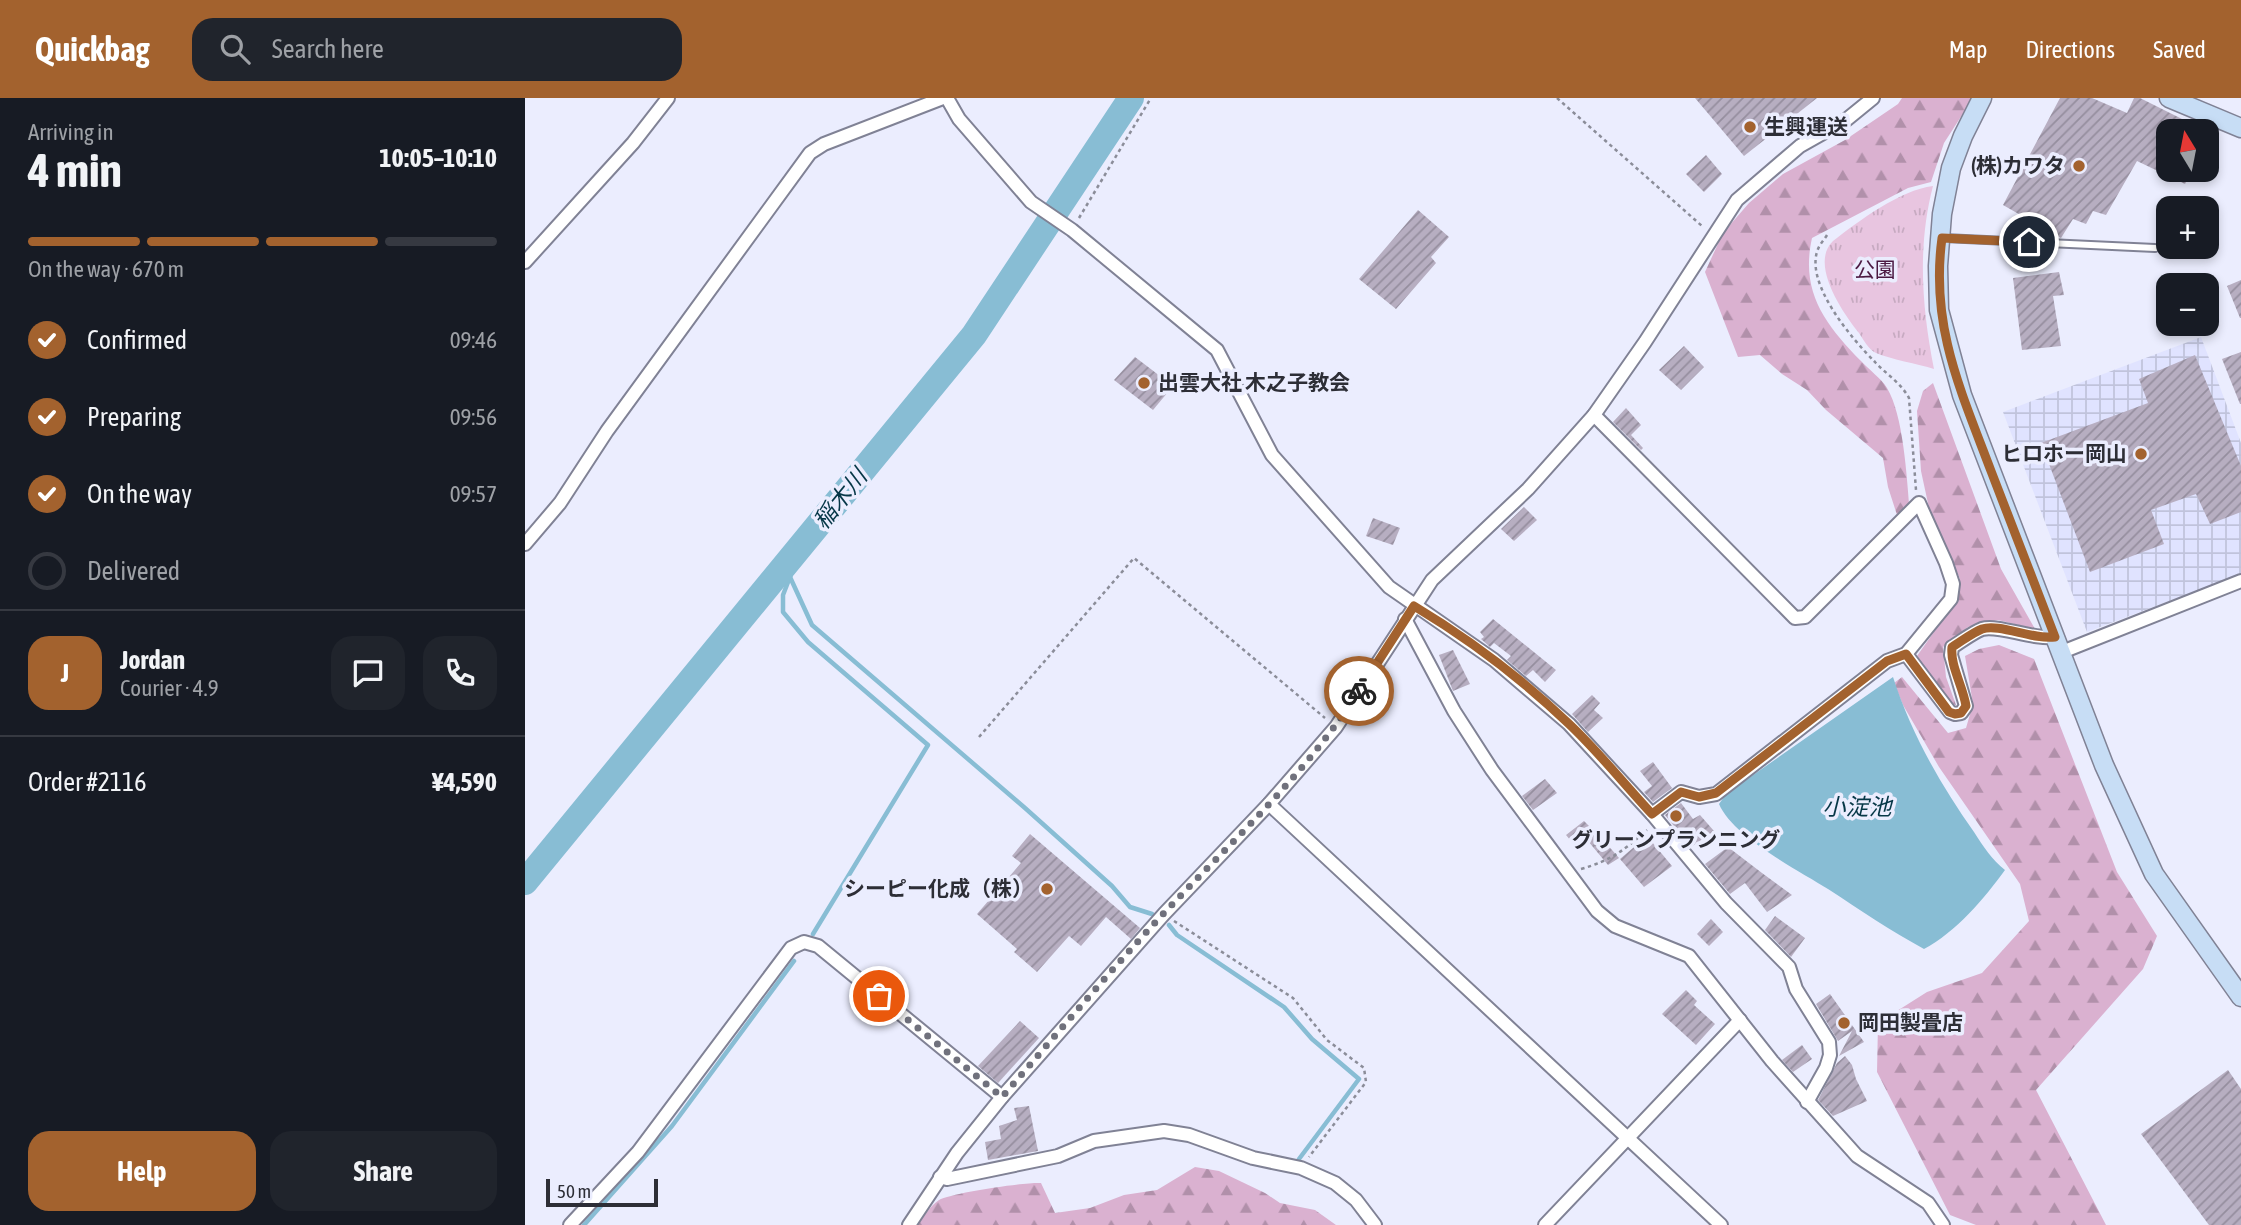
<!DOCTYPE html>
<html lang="en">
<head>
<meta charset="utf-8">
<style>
	body { margin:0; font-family:"Asap Condensed","Noto Sans JP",sans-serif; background:#20242c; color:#f1f3f6; height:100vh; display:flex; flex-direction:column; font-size:26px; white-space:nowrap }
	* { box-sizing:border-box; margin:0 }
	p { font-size:23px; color:#9ea1a6 }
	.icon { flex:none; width:38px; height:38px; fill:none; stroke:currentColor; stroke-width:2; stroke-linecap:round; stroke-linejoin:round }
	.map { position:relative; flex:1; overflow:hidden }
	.panel { display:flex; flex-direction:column; background:#171b24; width:525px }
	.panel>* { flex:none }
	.needle { width:46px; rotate:350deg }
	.buttons { position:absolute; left:1631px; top:21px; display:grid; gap:14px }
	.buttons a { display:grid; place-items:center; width:63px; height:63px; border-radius:14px; background:#171b24; box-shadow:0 4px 10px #0003; font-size:35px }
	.scale { position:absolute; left:21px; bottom:18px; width:112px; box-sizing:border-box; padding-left:7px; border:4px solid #2d2e36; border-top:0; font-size:19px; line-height:24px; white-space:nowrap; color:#2d2e36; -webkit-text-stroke:5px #ebedfe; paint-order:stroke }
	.pin { position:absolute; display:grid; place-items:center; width:60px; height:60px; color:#fff; margin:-30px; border:4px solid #fff; border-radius:50%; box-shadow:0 2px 7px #0007 }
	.courier { position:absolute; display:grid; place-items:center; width:70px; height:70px; margin:-35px; border:5px solid #a3622e; border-radius:50%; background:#fff; color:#222; box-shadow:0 2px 9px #0007 }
	.headline em { font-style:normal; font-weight:700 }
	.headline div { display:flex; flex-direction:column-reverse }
	.headline { display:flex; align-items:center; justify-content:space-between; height:119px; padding:0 28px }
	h1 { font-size:46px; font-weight:700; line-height:52px }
	.bar { display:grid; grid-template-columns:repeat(4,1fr); gap:10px 7px; align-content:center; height:84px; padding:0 28px }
	.bar i { height:9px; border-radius:5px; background:#363941 }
	.bar .active { background:#a3622e }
	.bar p { grid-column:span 4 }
	.line { display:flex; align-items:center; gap:18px; padding:0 28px; border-top:2px solid #363941 }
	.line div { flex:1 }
	.round { display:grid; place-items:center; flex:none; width:74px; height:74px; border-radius:21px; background:#20242c }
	ol { padding:0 28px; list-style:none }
	li { display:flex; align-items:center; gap:21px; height:77px }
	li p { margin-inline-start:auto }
	li .icon { padding:7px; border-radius:50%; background:#a3622e; color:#fff; stroke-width:4 }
	li:last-child { color:#9ea1a6 }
	li i { width:38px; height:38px; border:4px solid #363941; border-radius:50% }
	.cta { display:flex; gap:14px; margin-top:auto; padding:14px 28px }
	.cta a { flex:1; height:80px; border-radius:21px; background:#a3622e; color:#fff; font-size:28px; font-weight:700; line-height:80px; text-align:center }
	.cta a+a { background:#20242c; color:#f1f3f6 }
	header { display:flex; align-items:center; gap:42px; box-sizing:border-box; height:98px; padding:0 35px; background:#a3622e; color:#fff }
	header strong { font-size:33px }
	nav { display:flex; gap:38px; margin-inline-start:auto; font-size:24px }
	.search { width:490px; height:63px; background:#20242c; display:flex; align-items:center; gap:18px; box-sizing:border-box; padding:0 24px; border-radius:21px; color:#9ea1a6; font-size:26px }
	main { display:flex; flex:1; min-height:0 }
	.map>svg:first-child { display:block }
</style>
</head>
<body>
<header>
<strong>Quickbag</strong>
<div class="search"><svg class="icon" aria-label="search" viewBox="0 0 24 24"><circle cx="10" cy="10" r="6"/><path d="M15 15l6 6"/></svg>Search here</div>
<nav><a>Map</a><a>Directions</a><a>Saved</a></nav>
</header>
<main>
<section class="panel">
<div class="headline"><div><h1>4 min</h1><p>Arriving in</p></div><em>10:05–10:10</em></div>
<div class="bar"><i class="active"></i><i class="active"></i><i class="active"></i><i></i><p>On the way · 670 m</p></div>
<ol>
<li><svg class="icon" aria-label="check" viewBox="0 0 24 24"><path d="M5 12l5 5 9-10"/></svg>Confirmed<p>09:46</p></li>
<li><svg class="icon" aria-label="check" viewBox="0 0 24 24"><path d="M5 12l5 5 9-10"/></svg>Preparing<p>09:56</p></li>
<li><svg class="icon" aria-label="check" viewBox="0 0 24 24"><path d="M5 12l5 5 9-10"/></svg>On the way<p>09:57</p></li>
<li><i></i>Delivered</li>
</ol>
<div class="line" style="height:126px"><b class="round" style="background:#a3622e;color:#fff">J</b><div><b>Jordan</b><p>Courier · 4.9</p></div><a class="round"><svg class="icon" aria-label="chat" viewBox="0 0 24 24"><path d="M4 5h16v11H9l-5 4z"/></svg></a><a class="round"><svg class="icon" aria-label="phone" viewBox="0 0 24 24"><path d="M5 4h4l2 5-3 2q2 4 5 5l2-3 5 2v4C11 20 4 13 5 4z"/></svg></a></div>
<div class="line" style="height:91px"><div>Order #2116</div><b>¥4,590</b></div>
<div class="cta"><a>Help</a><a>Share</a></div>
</section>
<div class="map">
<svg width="1716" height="1127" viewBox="0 0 1716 1127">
	<defs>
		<pattern id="industrial-grid" width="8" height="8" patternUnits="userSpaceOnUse" patternTransform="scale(1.75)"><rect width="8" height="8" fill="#e0e3ff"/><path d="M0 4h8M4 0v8" fill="none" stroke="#c0c3db"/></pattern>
		<pattern id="forest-firs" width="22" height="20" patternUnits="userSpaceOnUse" patternTransform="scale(1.75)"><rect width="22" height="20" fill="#dab1d0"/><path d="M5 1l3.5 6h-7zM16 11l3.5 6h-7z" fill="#b190aa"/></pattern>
		<pattern id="park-tufts" width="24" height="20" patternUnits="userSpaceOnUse" patternTransform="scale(1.75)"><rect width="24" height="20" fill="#e8c5e0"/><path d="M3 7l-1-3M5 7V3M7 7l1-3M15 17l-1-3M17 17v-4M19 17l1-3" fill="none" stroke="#c7aac1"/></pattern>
		<pattern id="building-hatch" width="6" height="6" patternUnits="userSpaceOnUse" patternTransform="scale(1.75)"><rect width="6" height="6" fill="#b7aec1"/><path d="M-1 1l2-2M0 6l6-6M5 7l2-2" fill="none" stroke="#958e9e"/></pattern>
	</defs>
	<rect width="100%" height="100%" fill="#ebedfe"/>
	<path fill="url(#industrial-grid)" d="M1676 239 1716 345V476L1562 534 1478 314Z"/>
	<g fill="url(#forest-firs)">
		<path d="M1377 0H1448L1419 45 1406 84 1383 90 1287 140C1275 194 1300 226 1336 263 1344 272 1356 280 1362 290 1379 318 1382 383 1385 417H1372L1363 389 1358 360 1301 312 1282 292 1257 276 1235 257 1213 259 1180 174 1198 135 1224 105 1258 76 1320 42 1373 6Z"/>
		<path d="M1408 285 1476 471 1510 531 1473 522 1443 529 1418 549 1421 579 1431 607 1425 606 1392 558 1433 500 1435 481 1404 410 1396 373 1392 313 1398 293Z"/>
		<path d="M1474 547 1509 561 1592 774 1632 838 1618 871 1511 992 1581 1127H1451L1425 1117 1352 974 1353 925 1402 894 1457 875 1504 823 1495 786 1414 669 1378 607 1369 585 1377 579 1423 635 1441 630 1448 606 1440 558 1454 551Z"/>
		<path d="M670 1069 694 1073 740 1095 755 1105 790 1112 811 1127H393C399 1118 405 1108 414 1102 426 1095 500 1084 516 1085L530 1115 565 1110 599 1097 632 1092Z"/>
	</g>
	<path fill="url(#park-tufts)" d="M1408 88C1392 149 1397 210 1409 271 1393 266 1365 261 1351 255 1344 252 1338 241 1334 235 1318 215 1284 166 1308 143 1334 123 1375 92 1408 88Z"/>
	<path fill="#88bdd4" d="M1368 579C1386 635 1415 686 1449 734 1458 748 1467 762 1480 772 1459 801 1431 834 1399 851 1366 833 1335 812 1303 791 1273 772 1208 739 1194 706L1201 696Z"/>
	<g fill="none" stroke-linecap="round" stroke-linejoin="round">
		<g stroke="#88bdd4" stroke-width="4.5">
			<path d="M277 448 258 497V514L283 544 403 647 288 836"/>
			<path d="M265 479 287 527 500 710 587 788 605 809 627 816"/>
			<path d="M644 827 652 837 759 909 787 941 834 981 774 1061"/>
			<path d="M59 1127 147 1028 269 863"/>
		</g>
		<path stroke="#88bdd4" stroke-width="26" d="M0 784 449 237 606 0"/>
	</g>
	<g fill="url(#building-hatch)">
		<path d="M1170 0H1292L1219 58Z"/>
		<path d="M1535 0H1567L1602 15 1609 0H1615L1681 33H1643V72H1668L1660 86 1612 63 1581 117 1568 113 1561 126 1548 121 1536 140 1478 107Z"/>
		<path d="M1181 57 1197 76 1179 94 1161 76Z"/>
		<path d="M893 112 924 139 906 159 911 165 871 211 834 181Z"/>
		<path d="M1534 174 1539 197 1528 198 1536 248 1497 252 1488 180Z"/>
		<path d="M1716 182V220H1715L1702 188Z"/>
		<path d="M1159 248 1179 269 1156 292 1134 272Z"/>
		<path d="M1716 254V306H1715L1697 261Z"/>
		<path d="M1670 257 1716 368V414L1685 426 1671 396 1626 412 1639 446 1565 474 1516 345 1623 305 1614 281Z"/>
		<path d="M610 259 648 288 628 312 589 282Z"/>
		<path d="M1101 310 1116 327 1106 337 1118 350 1116 352 1088 324Z"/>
		<path d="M999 409 1012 422 989 443 976 431Z"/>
		<path d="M848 420 875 430 868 447 841 438Z"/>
		<path d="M968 521 1031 572 1020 584 1008 572 1001 578 982 562 986 558 969 545 965 549 956 541 959 539 955 534Z"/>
		<path d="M928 552 945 586 928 593 914 557Z"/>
		<path d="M1067 597 1075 605 1069 612 1078 620 1063 634 1047 616Z"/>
		<path d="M1128 664 1147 690 1128 704 1119 694 1127 688 1115 673Z"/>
		<path d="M1020 681 1032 695 1008 712 997 698Z"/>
		<path d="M1156 705 1168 721 1175 717 1189 733 1166 749 1140 717Z"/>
		<path d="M1059 723 1080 744 1094 760 1083 767 1063 743 1053 751 1041 737Z"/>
		<path d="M505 736 615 830 606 841 581 819 556 848 544 838 512 874 489 854 492 851 452 816 496 765 487 758Z"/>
		<path d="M1122 738 1147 768 1119 789 1095 761Z"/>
		<path d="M1203 749 1237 775 1267 797 1242 814 1220 785 1205 796 1180 766Z"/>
		<path d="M1250 818 1280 840 1266 859 1240 832Z"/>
		<path d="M1186 821 1198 834 1184 848 1172 836Z"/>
		<path d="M1161 892 1172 903 1169 907 1190 926 1171 947 1137 916Z"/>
		<path d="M1305 896 1339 944 1314 958 1327 933 1313 943 1291 906Z"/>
		<path d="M495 923 514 940 473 985 453 968Z"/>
		<path d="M1277 947 1287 961 1268 974 1257 962Z"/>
		<path d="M1320 958 1327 967 1331 981 1342 1003 1308 1018 1293 1002 1312 965Z"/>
		<path d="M1703 972 1716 991V1127H1684L1616 1036Z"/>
		<path d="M504 1008 513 1053 463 1062 460 1044 476 1041 474 1028 492 1022 489 1010Z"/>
	</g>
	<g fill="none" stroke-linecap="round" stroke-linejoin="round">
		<defs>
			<path id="lane" d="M1419 140 1630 150"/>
			<g id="street">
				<path d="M422 0 434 21 506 104 547 132 692 252 747 357 864 489 969 562 1044 626 1127 716 1201 805 1264 869 1271 891 1304 944 1305 957 1301 970 1282 1004"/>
				<path d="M0 164 108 45 143 0"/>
				<path d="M1069 317 1270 520 1280 519 1394 405 1421 465 1428 486 1426 501 1381 556 1362 563 1191 696 1174 699 1156 694 1127 716"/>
				<path d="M0 446 35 405 82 333 285 55 299 46 418 0"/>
				<path d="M880 521 929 613 967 672 1072 813 1090 828 1164 858 1247 963 1332 1058 1403 1105 1418 1127"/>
				<path d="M1537 554 1716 483"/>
				<path d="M1381 556 1425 614 1430 616 1436 615 1441 608 1426 557 1427 549C1437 543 1447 535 1457 531 1473 526 1508 542 1530 539"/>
				<path d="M744 706 1196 1127"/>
				<path d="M415 1079 422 1081 533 1058 569 1043 639 1033 664 1037 728 1060 776 1070 810 1085 831 1102 850 1127"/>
				<path d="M45 1127 113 1054 266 850 279 844 293 848 477 999"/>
				<path d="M384 1127 432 1055 477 999 639 816 744 706 811 629 907 482 1003 391 1069 317 1120 244 1212 102 1275 48 1321 22 1348 0"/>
				<path d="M1020 1127 1215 922"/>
			</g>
			<g id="secondary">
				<path d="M1457 0 1438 38 1426 70 1417 116 1413 168 1414 212 1437 297 1579 667 1629 776 1716 899"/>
				<path d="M1644 0 1716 30"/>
			</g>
		</defs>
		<use href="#lane" stroke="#808295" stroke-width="10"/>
		<use href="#street" stroke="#808295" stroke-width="16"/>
		<use href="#secondary" stroke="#808295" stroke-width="21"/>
		<g stroke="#8b8d99" stroke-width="2.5" stroke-dasharray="3.5 3.5" stroke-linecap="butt">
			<path d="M1032 0 1177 128"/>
			<path d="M554 120 626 0"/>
			<path d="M1302 137C1299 142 1295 146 1293 151 1279 185 1327 241 1350 264 1361 276 1376 285 1384 300L1391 392"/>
			<path d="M454 639 609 460 800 620"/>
			<path d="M1056 771C1087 762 1098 753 1122 732"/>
			<path d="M649 823 768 900 802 942 839 970 841 984 784 1059"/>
		</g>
		<use href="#lane" stroke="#fff" stroke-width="6"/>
		<use href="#street" stroke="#fff" stroke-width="12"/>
		<use href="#secondary" stroke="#c7ddf5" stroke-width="18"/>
	</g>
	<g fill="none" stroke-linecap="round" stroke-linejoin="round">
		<path stroke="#70717c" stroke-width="7" stroke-dasharray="0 12.6" d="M354 898 477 999C531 937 584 874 640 814 707 743 781 676 834 593"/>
		<path stroke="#a3622e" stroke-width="9" d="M834 593 889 508C944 541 996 580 1043 625 1073 653 1099 686 1127 716L1156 694 1174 699 1191 695 1362 563 1381 556 1424 614 1430 616 1436 615 1441 608C1438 588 1425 568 1427 549 1437 543 1447 535 1457 531 1474 525 1508 542 1530 539 1509 484 1488 429 1466 373 1436 293 1405 228 1417 140L1504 144"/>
	</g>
	<g fill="#a3622e" stroke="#ebedfe" stroke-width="2.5">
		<circle cx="1225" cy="29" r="7"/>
		<circle cx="1554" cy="68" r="7"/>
		<circle cx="619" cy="285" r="7"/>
		<circle cx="1616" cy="356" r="7"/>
		<circle cx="1151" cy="718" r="7"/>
		<circle cx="522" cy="791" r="7"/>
		<circle cx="1319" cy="925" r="7"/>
	</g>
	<g text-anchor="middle" stroke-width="7" stroke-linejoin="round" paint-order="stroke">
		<g font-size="21" font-weight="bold" fill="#2d2e36" stroke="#ebedfe" text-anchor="start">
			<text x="1239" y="36">生興運送</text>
			<text x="1540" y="75" text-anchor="end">(株)カワタ</text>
			<text x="633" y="292">出雲大社 木之子教会</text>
			<text x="1602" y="363" text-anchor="end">ヒロホー岡山</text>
			<text x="1151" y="749" text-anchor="middle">グリーンプランニング</text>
			<text x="508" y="798" text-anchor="end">シーピー化成（株）</text>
			<text x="1333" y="932">岡田製畳店</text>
		</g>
		<g font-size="21" fill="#4b1942" stroke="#ebedfe">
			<text x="1350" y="179">公園</text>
		</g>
		<g font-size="23" font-style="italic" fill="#063747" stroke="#ebedfe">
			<text transform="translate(315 401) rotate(-51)" y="8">稲木川</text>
			<text x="1332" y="717">小淀池</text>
		</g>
	</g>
</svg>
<div class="buttons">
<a><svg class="needle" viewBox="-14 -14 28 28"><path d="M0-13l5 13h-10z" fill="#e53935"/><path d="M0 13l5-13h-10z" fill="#9ea1a6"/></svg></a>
<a>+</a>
<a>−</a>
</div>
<div class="scale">50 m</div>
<div class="pin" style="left:354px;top:898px;background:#ea580c"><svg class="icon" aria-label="bag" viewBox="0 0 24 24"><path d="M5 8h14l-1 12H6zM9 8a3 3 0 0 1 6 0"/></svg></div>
<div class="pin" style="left:1504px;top:144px;background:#1f2937"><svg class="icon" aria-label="home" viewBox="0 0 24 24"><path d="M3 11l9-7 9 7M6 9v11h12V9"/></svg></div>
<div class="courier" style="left:834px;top:593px"><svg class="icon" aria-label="bike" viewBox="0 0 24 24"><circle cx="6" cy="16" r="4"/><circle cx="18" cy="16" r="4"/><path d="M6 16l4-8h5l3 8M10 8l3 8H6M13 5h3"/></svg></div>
</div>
</main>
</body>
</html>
